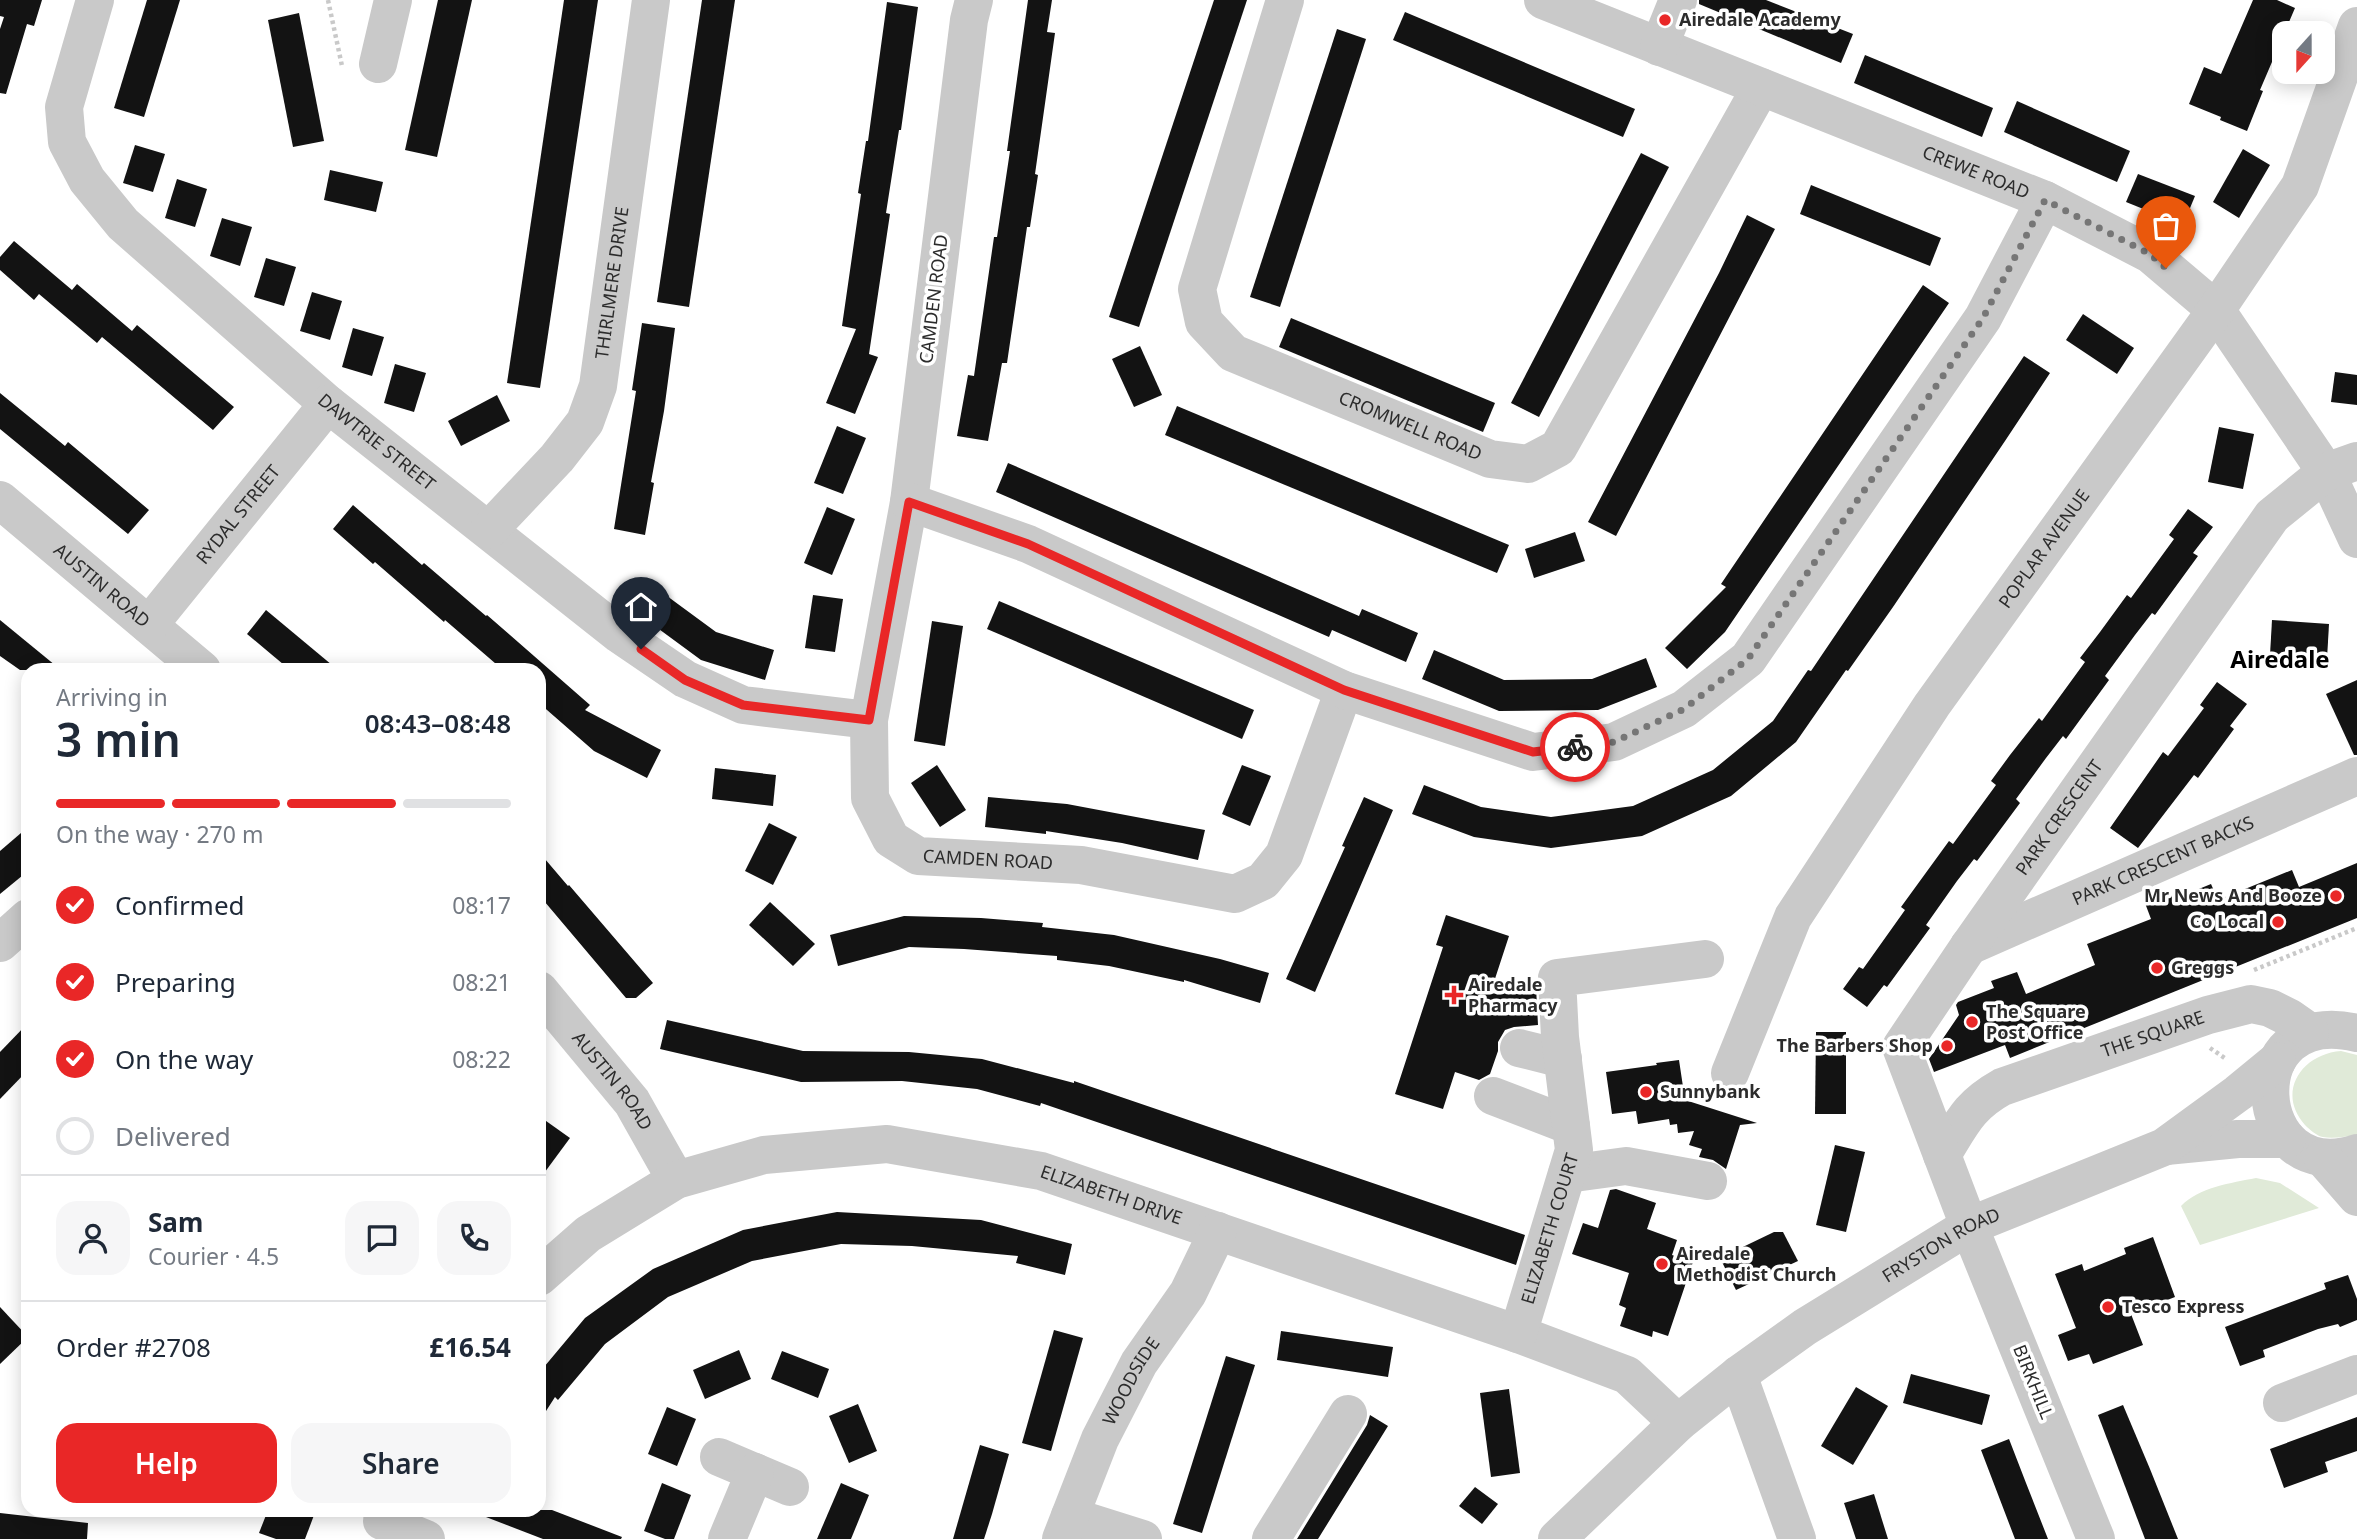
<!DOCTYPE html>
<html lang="en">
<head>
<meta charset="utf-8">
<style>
	body { margin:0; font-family:"Noto Sans",sans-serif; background:#f6f6f7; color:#1f2937; height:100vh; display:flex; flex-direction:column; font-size:26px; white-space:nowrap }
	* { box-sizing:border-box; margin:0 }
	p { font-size:23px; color:#747a83 }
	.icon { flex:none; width:38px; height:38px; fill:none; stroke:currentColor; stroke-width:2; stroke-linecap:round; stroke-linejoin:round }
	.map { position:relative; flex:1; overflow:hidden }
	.panel { position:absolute; left:21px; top:663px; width:525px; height:854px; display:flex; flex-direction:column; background:#fff; border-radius:21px; box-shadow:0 4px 18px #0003 }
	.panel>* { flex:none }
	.needle { width:46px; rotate:201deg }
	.tools { position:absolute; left:2272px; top:21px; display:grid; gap:14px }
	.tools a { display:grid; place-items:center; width:63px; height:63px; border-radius:14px; background:#fff; box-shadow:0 4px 18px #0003; font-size:35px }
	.pin { position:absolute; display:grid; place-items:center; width:60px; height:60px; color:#fff; margin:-72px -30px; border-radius:50% 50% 50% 0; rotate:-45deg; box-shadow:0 0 7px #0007 }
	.pin .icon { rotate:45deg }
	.courier { position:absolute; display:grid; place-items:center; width:70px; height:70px; margin:-35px; border:5px solid #e92727; border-radius:50%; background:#fff; color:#222; box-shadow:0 2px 9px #0007 }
	.summary em { font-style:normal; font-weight:600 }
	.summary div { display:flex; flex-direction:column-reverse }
	.summary { display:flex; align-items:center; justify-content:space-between; height:119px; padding:0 35px }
	h1 { font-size:46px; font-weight:600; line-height:52px }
	.bar { display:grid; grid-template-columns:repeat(4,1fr); gap:10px 7px; align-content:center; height:84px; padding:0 35px }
	.bar i { height:9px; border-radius:5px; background:#e0e1e3 }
	.bar .selected { background:#e92727 }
	.bar p { grid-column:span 4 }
	.line { display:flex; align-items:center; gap:18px; padding:0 35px; border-top:2px solid #e0e1e3 }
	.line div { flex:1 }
	.round { display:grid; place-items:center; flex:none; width:74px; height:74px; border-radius:21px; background:#f6f6f7 }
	ol { padding:0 35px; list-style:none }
	li { display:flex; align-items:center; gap:21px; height:77px }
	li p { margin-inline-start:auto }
	li .icon { padding:7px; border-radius:50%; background:#e92727; color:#fff; stroke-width:4 }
	li:last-child { color:#747a83 }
	li i { width:38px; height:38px; border:4px solid #e0e1e3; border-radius:50% }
	.button { display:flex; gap:14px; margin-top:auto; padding:14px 35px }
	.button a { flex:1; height:80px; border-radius:21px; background:#e92727; color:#fff; font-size:28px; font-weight:600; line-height:80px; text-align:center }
	.button a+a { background:#f6f6f7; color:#1f2937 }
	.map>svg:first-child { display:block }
</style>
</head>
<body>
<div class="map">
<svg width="2357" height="1539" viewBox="0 0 2357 1539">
	<rect width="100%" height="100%" fill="#fff"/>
	<g fill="#e0ead8">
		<path d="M2341 1051 2357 1055V1136C2347 1136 2333 1139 2323 1137 2317 1136 2310 1130 2305 1125 2276 1093 2301 1054 2341 1051Z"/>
		<path d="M2256 1178 2280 1183 2319 1208 2200 1245 2181 1206C2200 1187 2231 1183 2256 1178Z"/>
	</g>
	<g fill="#131313">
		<path d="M0 0H42L34 26 27 24 6 94 0 93V29L4 17 0 16Z"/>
		<path d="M147 0H180L144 117 114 108Z"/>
		<path d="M438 0H472L437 157 405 150Z"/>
		<path d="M564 0H598L540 388 507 383Z"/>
		<path d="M702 0H735L689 307 657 302Z"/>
		<path d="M1028 0H1052L1047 32 1055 33 1035 174 1038 175 1030 227H1027L1007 363H1002L988 441 957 436 968 375 974 376 994 237H997L1010 151H1007Z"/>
		<path d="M1214 0H1247L1139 327 1109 317Z"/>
		<path d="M1699 0H1766L1853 34 1841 63 1699 4Z"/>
		<path d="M2253 0H2277L2295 8 2260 90 2263 91 2247 131 2220 120 2221 117 2189 104 2204 67 2221 74Z"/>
		<path d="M887 2 918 7 901 130H899L886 213 890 214 869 354 878 357 855 414 826 403 856 329 842 326 861 194 858 193 866 141H868Z"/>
		<path d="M1405 12 1635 109 1623 137 1393 40Z"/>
		<path d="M299 13 324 141 293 147 268 20Z"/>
		<path d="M1337 29 1366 39 1280 307 1250 297Z"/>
		<path d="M1865 55 1993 108 1982 137 1854 83Z"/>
		<path d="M2017 101 2130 151 2117 182 2004 132Z"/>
		<path d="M135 145 165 154 153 192 123 183Z"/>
		<path d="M2243 149 2270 165 2239 218 2213 202Z"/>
		<path d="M1641 153 1669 167 1539 417 1511 403Z"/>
		<path d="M330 170 383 182 376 212 324 200Z"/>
		<path d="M2138 174 2195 196 2183 225 2126 202Z"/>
		<path d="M177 179 207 189 195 227 165 218Z"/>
		<path d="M1811 185 1941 238 1930 266 1800 214Z"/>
		<path d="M1747 215 1775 229 1616 536 1588 522 1719 273Z"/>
		<path d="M222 218 252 227 240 266 210 256Z"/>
		<path d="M14 241 72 290 77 284 132 331 137 325 234 407 213 430 102 337 97 343 39 294 34 300 0 270V257Z"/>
		<path d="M266 258 296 267 284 306 254 297Z"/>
		<path d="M1923 285 1949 303 1725 632 1687 669 1665 648 1726 587 1721 584Z"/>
		<path d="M312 292 342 301 330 340 300 331Z"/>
		<path d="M2083 314 2134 348 2117 374 2066 340Z"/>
		<path d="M1291 318 1495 403 1483 432 1279 347Z"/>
		<path d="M642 323 675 328 664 411 651 482 654 483 645 535 614 529 636 391 632 390Z"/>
		<path d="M353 328 384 337 372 376 342 367Z"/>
		<path d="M1140 346 1162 395 1134 407 1112 359Z"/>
		<path d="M2024 356 2050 373 2005 441 1893 607 1848 671 1846 670 1796 742 1731 796 1642 836 1551 848 1474 837 1412 814 1424 785 1481 807 1551 817 1633 806 1713 770 1773 721 1808 670 1811 671Z"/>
		<path d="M395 364 426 373 414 412 384 403Z"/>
		<path d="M2335 372 2357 375V405L2331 402Z"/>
		<path d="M0 393 65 446 68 442 149 510 128 534 0 429Z"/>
		<path d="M497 395 510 421 461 446 448 421Z"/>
		<path d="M1177 406 1509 545 1497 573 1165 435Z"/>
		<path d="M837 426 866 438 843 494 814 483Z"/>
		<path d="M2219 427 2254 434 2243 489 2208 482Z"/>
		<path d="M1008 463 1359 616 1362 609 1418 633 1406 662 1332 630 1329 637 996 492Z"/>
		<path d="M353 505 422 565 424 563 486 616 487 615 590 705 585 710 661 750 647 778 594 751 539 703V670H503L445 620 444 622 375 562 373 564 333 529Z"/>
		<path d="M827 507 855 519 832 575 804 563Z"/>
		<path d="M2188 509 2213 527 2193 553 2198 556 2155 615 2152 613 2135 635 2105 676 2109 680 2066 739 2063 736 2046 758 2016 799 2020 803 1977 861 1974 859 1957 881 1926 925 1930 928 1887 987 1884 985 1867 1007 1843 989 1859 967 1863 969 1905 910 1901 907 1949 841 1953 844 1996 785 1991 781 2010 755 2039 718 2042 721 2085 662 2080 658 2100 632 2127 595 2131 598 2174 539 2169 535Z"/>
		<path d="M1575 532 1585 561 1534 578 1525 549Z"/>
		<path d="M652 585 716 632 774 650 765 680 701 660 633 610Z"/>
		<path d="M813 595 843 599 835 652 805 648Z"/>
		<path d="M999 601 1254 710 1242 739 987 629Z"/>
		<path d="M266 610 338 670H290L247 634Z"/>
		<path d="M0 620 61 670H20L0 656Z"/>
		<path d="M2272 620 2329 624 2327 659 2270 655Z"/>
		<path d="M932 621 963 626 945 746 914 741Z"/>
		<path d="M1434 650 1504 680 1592 679 1646 658 1657 687 1598 710 1499 711 1422 679Z"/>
		<path d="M2357 680V755H2354L2326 694Z"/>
		<path d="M2217 682 2247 704 2230 726 2234 729 2198 778 2194 775 2138 848 2110 828 2163 752 2168 756 2204 708 2200 705Z"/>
		<path d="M937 765 966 810 940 827 911 783Z"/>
		<path d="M1242 765 1271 776 1250 826 1222 814Z"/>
		<path d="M715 768 776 775 773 806 712 799Z"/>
		<path d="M988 797 1067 804 1205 830 1198 860 1122 843 1046 831V834L985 827Z"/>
		<path d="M1364 797 1393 810 1315 992 1286 979 1345 847 1342 846Z"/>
		<path d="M769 823 797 837 773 885 745 871Z"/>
		<path d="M28 827V871L0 894V851Z"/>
		<path d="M539 852 568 886 569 885 653 983 636 998H626L539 895Z"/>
		<path d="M2357 863V918L2010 1058 2005 1045 1934 1072 1929 1059 1959 1015 1956 1005 1958 1002 1994 988 1991 981 2017 972 2026 994 2095 965 2087 944 2151 919 2145 903 2186 886 2189 893 2211 884 2218 900 2292 870 2299 887Z"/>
		<path d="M770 902 815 944 793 966 749 925Z"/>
		<path d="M1446 915 1509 936 1490 994 1536 987 1538 1025 1514 1027 1505 1030 1498 1042V1051L1490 1074 1479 1080 1455 1072 1443 1109 1395 1094 1443 947 1436 945Z"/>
		<path d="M904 916 981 918 1043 923 1042 927 1114 935 1220 959 1269 973 1260 1003 1184 980V982L1109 966 1057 960V956L964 949 909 947 838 966 830 935Z"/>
		<path d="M667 1020 803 1051 909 1052 982 1059 1074 1083V1081L1525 1235 1516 1265 1041 1103 1040 1106 977 1089 902 1081 801 1082 660 1049Z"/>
		<path d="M28 1023V1070L0 1099V1052Z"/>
		<path d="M1816 1032H1846V1114H1815Z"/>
		<path d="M1679 1060 1685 1100 1757 1123 1740 1125 1726 1169 1713 1160 1699 1157 1702 1149 1689 1145 1694 1131 1678 1133 1677 1124 1670 1125 1669 1119 1638 1124 1636 1111 1612 1114 1606 1072 1657 1065 1656 1063Z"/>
		<path d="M539 1116 570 1138 539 1180Z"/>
		<path d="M1835 1145 1865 1152 1846 1232 1816 1225Z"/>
		<path d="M1616 1189 1656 1203 1647 1229 1677 1240 1672 1255 1693 1262 1668 1336 1653 1331 1652 1337 1620 1326 1626 1308 1619 1305 1629 1273 1572 1254 1583 1223 1598 1228 1610 1190Z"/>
		<path d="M837 1212 981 1220 1072 1244 1065 1275 1016 1263 1018 1256 912 1246 841 1244 752 1261 668 1297 605 1344 558 1400 555 1397 539 1422V1373L585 1318 653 1269 743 1230Z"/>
		<path d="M1774 1232H1783L1798 1261 1736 1290 1720 1258Z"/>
		<path d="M2153 1237 2175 1297 2131 1314 2143 1345 2093 1364 2089 1354 2068 1361 2058 1335 2076 1328 2055 1274 2082 1264 2084 1271 2126 1254 2124 1248Z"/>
		<path d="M2348 1275 2357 1299V1320L2340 1327 2338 1324 2318 1329 2263 1350 2265 1357 2240 1366 2225 1327 2326 1289 2324 1283Z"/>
		<path d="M0 1307 28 1337 0 1364Z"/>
		<path d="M1054 1330 1083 1338 1051 1451 1022 1443Z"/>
		<path d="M1281 1331 1393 1347 1388 1377 1277 1360Z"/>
		<path d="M739 1350 751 1379 705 1399 693 1370Z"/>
		<path d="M782 1351 829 1369 818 1398 771 1379Z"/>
		<path d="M1226 1356 1255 1365 1202 1533 1173 1524Z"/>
		<path d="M1911 1374 1990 1395 1982 1425 1903 1403Z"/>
		<path d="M1856 1387 1888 1406 1853 1465 1821 1446Z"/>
		<path d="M1509 1389 1520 1473 1491 1477 1480 1393Z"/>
		<path d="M858 1404 877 1451 849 1463 829 1416Z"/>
		<path d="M2123 1405 2150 1469 2178 1539H2145L2098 1415Z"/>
		<path d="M667 1407 696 1419 677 1466 648 1454Z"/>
		<path d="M1370 1415 1388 1426 1318 1539H1297L1367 1425Z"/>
		<path d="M2357 1417V1451L2325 1462 2328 1472 2284 1488 2270 1449Z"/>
		<path d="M2009 1439 2026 1483 2048 1539H2015L1981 1450Z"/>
		<path d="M980 1445 1009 1454 992 1514 984 1539H953Z"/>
		<path d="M662 1483 691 1495 674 1539H665L644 1531Z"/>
		<path d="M841 1483 869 1495 851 1539H817Z"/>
		<path d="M1475 1487 1498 1504 1482 1524 1459 1506Z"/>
		<path d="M1874 1494 1888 1539H1856L1844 1503Z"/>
		<path d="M268 1510H316L305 1539H276L259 1533Z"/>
		<path d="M473 1510H552L622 1537 621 1539H543L473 1512Z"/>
		<path d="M0 1513 88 1523 87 1539H0Z"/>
	</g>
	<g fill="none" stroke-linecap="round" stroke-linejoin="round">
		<g stroke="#c9c9c9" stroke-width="4.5" stroke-dasharray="3.5 3.5" stroke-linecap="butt">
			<path d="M328 0 342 66"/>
			<path d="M2254 970 2357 928"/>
			<path d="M2210 1048 2226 1059"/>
		</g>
		<g stroke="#c9c9c9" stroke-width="38">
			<path id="s1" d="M95 0 64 107 67 142 87 180 123 224 328 404 619 634 685 679 743 705 869 720"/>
			<path id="s2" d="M974 0 969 20 909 502 869 720 870 798 891 839 918 856 1081 865 1235 894 1263 881 1284 855 1344 690"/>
			<path id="s3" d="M1285 0 1197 289 1204 322 1233 353 1490 459 1528 464 1558 448 1761 87"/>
			<path id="s4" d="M1543 0 2045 200 2150 254 2216 310 2326 472 2357 539"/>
			<path d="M1659 47 1678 0"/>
			<path d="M378 64 393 0"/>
			<path id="s5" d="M0 500 202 670"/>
			<path d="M909 502 1028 544 1344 690 1533 752 1614 742 1684 709 1748 659 1983 318 2045 200"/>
			<path id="s6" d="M489 530 557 458 585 422 598 386 651 0"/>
			<path id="s7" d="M149 625 328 404"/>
			<path d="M0 943 28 918"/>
			<path id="s8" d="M1969 946 2357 776"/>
			<path id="s9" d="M539 990 632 1102 676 1180"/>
			<path d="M2357 1033C2235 1003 2248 1189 2357 1153"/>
			<path d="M1519 1048 1563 1059"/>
			<path id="s10" d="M1730 1073 1793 917 1932 705 2216 310 2300 186 2357 26"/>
			<path d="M1493 1096 1571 1126"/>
			<path d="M2166 1146 2238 1139H2287"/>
			<path id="s11" d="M1942 1155C1962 1123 1968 1106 2002 1087L2208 1015 2251 1004 2270 1008 2290 1018 2310 1032"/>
			<path d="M2323 1158 2357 1197"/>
			<path d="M1567 1174 1626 1166 1708 1181"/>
			<path id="s12" d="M539 1277 588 1234 676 1180 764 1155 887 1144 1041 1171 1518 1334 1627 1375 1678 1423"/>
			<path id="s13" d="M1518 1334 1574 1150 1560 1037 1557 978 1705 959"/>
			<path d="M1738 1375 1797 1539"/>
			<path d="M2282 1403 2357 1374"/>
			<path d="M719 1457 790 1487"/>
			<path d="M1070 1516 1143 1539"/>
			<path d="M382 1521 426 1539"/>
			<path d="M727 1539 755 1472"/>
			<path id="s14" d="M1061 1539 1100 1439 1139 1363 1188 1293 1218 1231"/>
			<path d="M1271 1539 1348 1414"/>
			<path id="s15" d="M1557 1539 1678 1423 1738 1375 1805 1327 1969 1226 2164 1147 2238 1093 2277 1061"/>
			<path id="s16" d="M2096 1539 1969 1226 1901 1047 1969 946 2272 516 2326 472 2357 461"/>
		</g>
	</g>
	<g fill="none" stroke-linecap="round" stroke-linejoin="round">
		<path stroke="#767676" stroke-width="7" stroke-dasharray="0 12.6" d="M1575 747 1614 742 1684 709 1748 659 1983 318 2045 200 2150 254 2166 268"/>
		<path stroke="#e92727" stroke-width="9" d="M641 649 685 680 743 705 869 720 909 502 1028 544 1344 690 1533 752 1575 747"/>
	</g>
	<g fill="#e92727" stroke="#fff" stroke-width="2.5">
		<circle cx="1665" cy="20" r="7"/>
		<circle cx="2336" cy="896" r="7"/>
		<circle cx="2278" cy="922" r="7"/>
		<circle cx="2157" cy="968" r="7"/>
		<path d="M1450.5 984.5h7v7h7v7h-7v7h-7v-7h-7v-7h7z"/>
		<circle cx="1972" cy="1022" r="7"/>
		<circle cx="1947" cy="1046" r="7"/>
		<circle cx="1646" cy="1092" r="7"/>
		<circle cx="1662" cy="1264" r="7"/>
		<circle cx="2108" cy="1307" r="7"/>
	</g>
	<g text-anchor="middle" stroke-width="7" stroke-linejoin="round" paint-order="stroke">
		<g font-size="18" font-weight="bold" fill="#2c2c2c" stroke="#fff" text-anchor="start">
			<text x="1679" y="26">Airedale Academy</text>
			<text x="2322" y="902" text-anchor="end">Mr News And Booze</text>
			<text x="2264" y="928" text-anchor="end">Co Local</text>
			<text x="2171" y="974">Greggs</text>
			<text x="1468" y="991">Airedale<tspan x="1468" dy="21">Pharmacy</tspan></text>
			<text x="1986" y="1018">The Square<tspan x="1986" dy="21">Post Office</tspan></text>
			<text x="1933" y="1052" text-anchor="end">The Barbers Shop</text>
			<text x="1660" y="1098">Sunnybank</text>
			<text x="1676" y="1260">Airedale<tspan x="1676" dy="21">Methodist Church</tspan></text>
			<text x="2122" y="1313">Tesco Express</text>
		</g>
		<g font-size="18" fill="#2c2c2c" stroke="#fff">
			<text dy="6" stroke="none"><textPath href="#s4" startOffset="466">CREWE ROAD</textPath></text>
			<text dy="6" stroke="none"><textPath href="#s6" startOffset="287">THIRLMERE DRIVE</textPath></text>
			<text transform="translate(934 299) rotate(-83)" y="6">CAMDEN ROAD</text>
			<text dy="6" stroke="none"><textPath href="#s3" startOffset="570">CROMWELL ROAD</textPath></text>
			<text dy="6" stroke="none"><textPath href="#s1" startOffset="581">DAWTRIE STREET</textPath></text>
			<text dy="6" stroke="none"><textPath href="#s7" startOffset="142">RYDAL STREET</textPath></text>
			<text dy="6" stroke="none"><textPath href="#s10" startOffset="614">POPLAR AVENUE</textPath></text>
			<text dy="6" stroke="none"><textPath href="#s5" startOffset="133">AUSTIN ROAD</textPath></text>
			<text dy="6" stroke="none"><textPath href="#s16" startOffset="808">PARK CRESCENT</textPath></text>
			<text dy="6" stroke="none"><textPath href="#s2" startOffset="954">CAMDEN ROAD</textPath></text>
			<text dy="6" stroke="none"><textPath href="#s8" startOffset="212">PARK CRESCENT BACKS</textPath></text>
			<text dy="6" stroke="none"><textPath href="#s11" startOffset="252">THE SQUARE</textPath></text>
			<text dy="6" stroke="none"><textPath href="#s9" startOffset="117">AUSTIN ROAD</textPath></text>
			<text dy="6" stroke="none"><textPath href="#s12" startOffset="614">ELIZABETH DRIVE</textPath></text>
			<text dy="6" stroke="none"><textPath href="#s13" startOffset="110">ELIZABETH COURT</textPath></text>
			<text dy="6" stroke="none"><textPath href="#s15" startOffset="486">FRYSTON ROAD</textPath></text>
			<text dy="6" stroke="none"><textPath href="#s14" startOffset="173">WOODSIDE</textPath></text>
			<text transform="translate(2033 1382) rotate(68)" y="6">BIRKHILL</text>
		</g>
		<g font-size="24" font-weight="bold" fill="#000" stroke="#fff">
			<text x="2280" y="668">Airedale</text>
		</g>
	</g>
</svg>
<div class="tools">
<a><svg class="needle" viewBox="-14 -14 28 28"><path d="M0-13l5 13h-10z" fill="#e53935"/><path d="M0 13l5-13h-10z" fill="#747a83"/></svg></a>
</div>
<div class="pin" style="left:2166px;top:268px;background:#ea580c"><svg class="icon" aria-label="bag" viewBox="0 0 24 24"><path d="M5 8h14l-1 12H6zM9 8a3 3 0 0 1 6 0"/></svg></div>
<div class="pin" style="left:641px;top:649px;background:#1f2937"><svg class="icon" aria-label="home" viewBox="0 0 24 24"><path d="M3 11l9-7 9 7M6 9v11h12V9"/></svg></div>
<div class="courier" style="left:1575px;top:747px"><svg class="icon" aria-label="bike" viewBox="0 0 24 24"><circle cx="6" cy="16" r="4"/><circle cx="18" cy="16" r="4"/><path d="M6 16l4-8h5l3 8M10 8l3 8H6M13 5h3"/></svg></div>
<section class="panel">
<div class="summary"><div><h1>3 min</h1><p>Arriving in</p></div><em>08:43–08:48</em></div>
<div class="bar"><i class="selected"></i><i class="selected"></i><i class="selected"></i><i></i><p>On the way · 270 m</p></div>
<ol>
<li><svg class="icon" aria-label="check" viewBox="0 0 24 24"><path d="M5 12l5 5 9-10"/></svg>Confirmed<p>08:17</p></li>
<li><svg class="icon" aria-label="check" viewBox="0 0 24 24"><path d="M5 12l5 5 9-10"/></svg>Preparing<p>08:21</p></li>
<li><svg class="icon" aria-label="check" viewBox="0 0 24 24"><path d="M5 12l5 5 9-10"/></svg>On the way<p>08:22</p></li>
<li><i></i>Delivered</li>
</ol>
<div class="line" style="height:126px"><a class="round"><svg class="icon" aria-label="person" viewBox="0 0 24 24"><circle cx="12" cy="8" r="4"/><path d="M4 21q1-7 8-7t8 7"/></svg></a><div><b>Sam</b><p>Courier · 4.5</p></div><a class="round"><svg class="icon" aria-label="chat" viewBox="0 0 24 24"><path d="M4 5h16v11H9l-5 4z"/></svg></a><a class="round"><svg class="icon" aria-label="phone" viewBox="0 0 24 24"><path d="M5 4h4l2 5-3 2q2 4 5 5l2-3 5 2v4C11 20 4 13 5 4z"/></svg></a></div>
<div class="line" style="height:91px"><div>Order #2708</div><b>£16.54</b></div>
<div class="button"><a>Help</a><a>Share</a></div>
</section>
</div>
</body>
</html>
